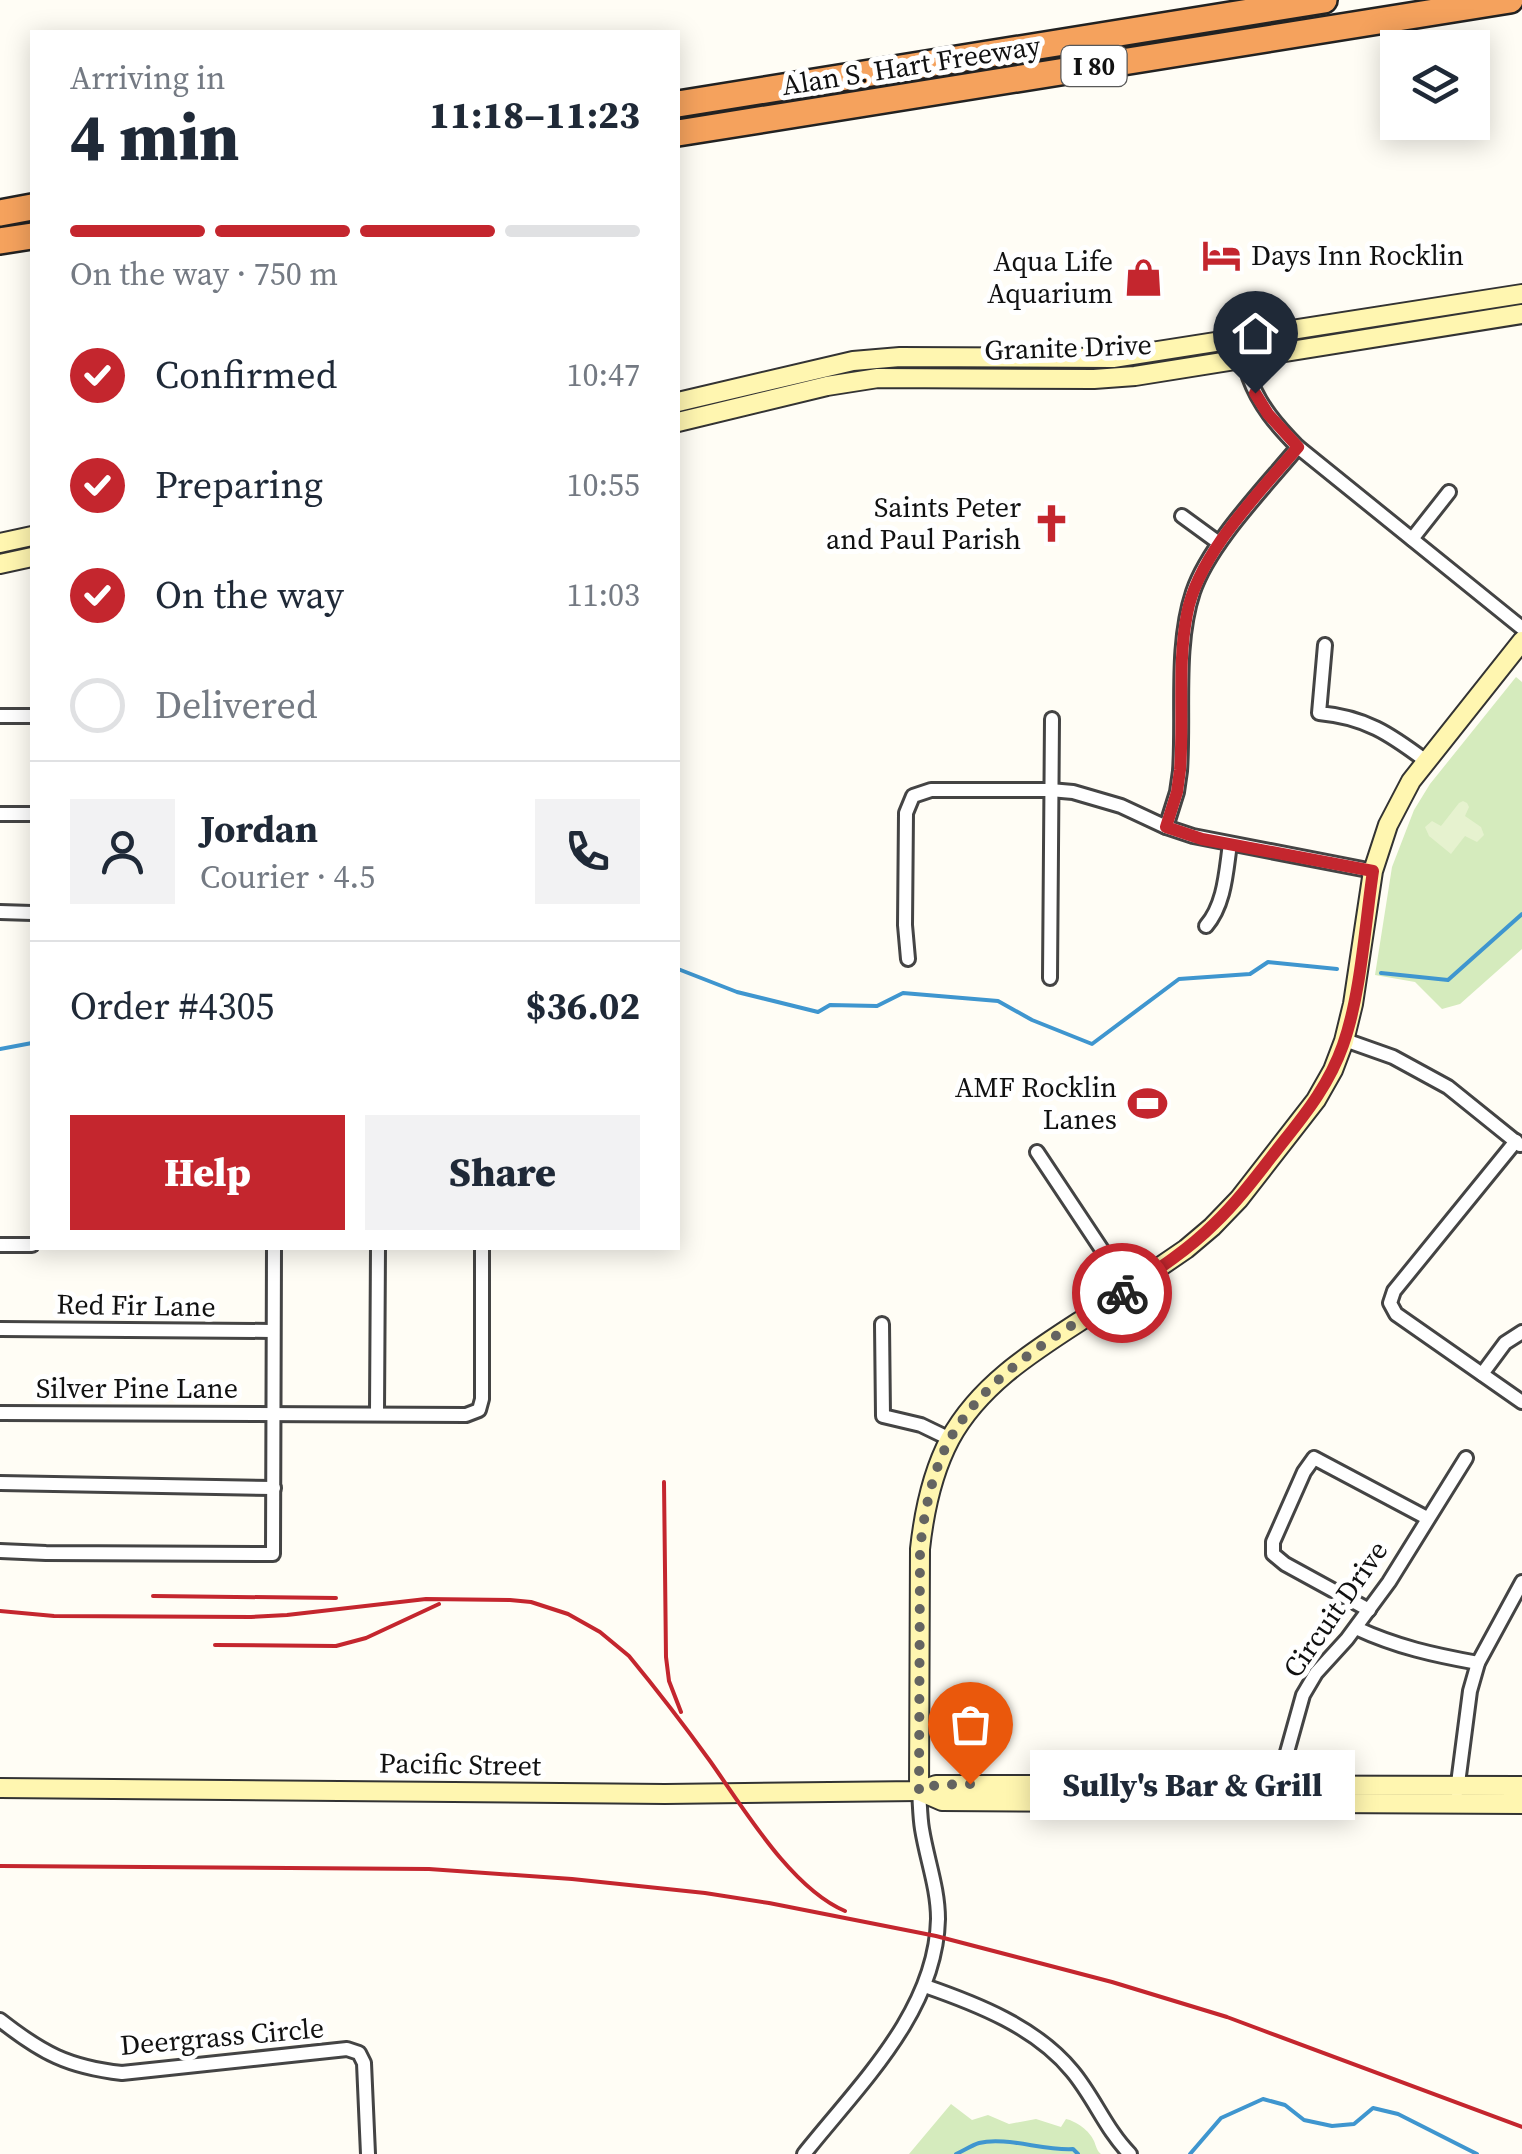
<!DOCTYPE html>
<html lang="en">
<head>
<meta charset="utf-8">
<style>
	body { margin:0; font-family:"Source Serif 4",serif; background:#f2f2f3; color:#1f2937; height:100vh; display:flex; flex-direction:column; font-size:38px; white-space:nowrap }
	* { box-sizing:border-box; margin:0 }
	p { font-size:32px; color:#747a83 }
	.icon { flex:none; width:55px; height:55px; fill:none; stroke:currentColor; stroke-width:2; stroke-linecap:round; stroke-linejoin:round }
	.map { position:relative; flex:1; overflow:hidden }
	.sheet { position:absolute; left:30px; top:30px; width:650px; height:1220px; display:flex; flex-direction:column; background:#fff; border-radius:0px; box-shadow:0 5px 25px #0003 }
	.sheet>* { flex:none }
	.tools { position:absolute; left:1380px; top:30px; display:grid; gap:20px }
	.tools a { display:grid; place-items:center; width:110px; height:110px; border-radius:0px; background:#fff; box-shadow:0 5px 25px #0003; font-size:50px }
	.pin { position:absolute; display:grid; place-items:center; width:85px; height:85px; color:#fff; margin:-102px -42px; border-radius:50% 50% 50% 0; rotate:-45deg; box-shadow:0 0 10px #0007 }
	.pin .icon { rotate:45deg }
	.courier { position:absolute; display:grid; place-items:center; width:100px; height:100px; margin:-50px; border:8px solid #c4262e; border-radius:50%; background:#fff; color:#222; box-shadow:0 2px 12px #0007 }
	.bubble { position:absolute; height:70px; border-radius:0px; background:#fff; box-shadow:0 5px 25px #0003; font-size:32px; font-weight:800; line-height:70px; text-align:center }
	.overview em { font-style:normal; font-weight:800 }
	.overview div { display:flex; flex-direction:column-reverse }
	.overview { display:flex; align-items:center; justify-content:space-between; height:170px; padding:0 40px }
	h1 { font-size:65px; font-weight:800; line-height:75px }
	.bar { display:grid; grid-template-columns:repeat(4,1fr); gap:15px 10px; align-content:center; height:120px; padding:0 40px }
	.bar i { height:12px; border-radius:8px; background:#e0e1e3 }
	.bar .current { background:#c4262e }
	.bar p { grid-column:span 4 }
	.line { display:flex; align-items:center; gap:25px; padding:0 40px; border-top:2px solid #e0e1e3 }
	.line div { flex:1 }
	.round { display:grid; place-items:center; flex:none; width:105px; height:105px; border-radius:0px; background:#f2f2f3 }
	ol { padding:0 40px; list-style:none }
	li { display:flex; align-items:center; gap:30px; height:110px }
	li p { margin-inline-start:auto }
	li .icon { padding:10px; border-radius:50%; background:#c4262e; color:#fff; stroke-width:4 }
	li:last-child { color:#747a83 }
	li i { width:55px; height:55px; border:5px solid #e0e1e3; border-radius:50% }
	.action { display:flex; gap:20px; margin-top:auto; padding:20px 40px }
	.action a { flex:1; height:115px; border-radius:0px; background:#c4262e; color:#fff; font-size:40px; font-weight:800; line-height:115px; text-align:center }
	.action a+a { background:#f2f2f3; color:#1f2937 }
	.map>svg:first-child { display:block }
</style>
</head>
<body>
<div class="map">
<svg width="1522" height="2154" viewBox="0 0 1522 2154">
	<rect width="100%" height="100%" fill="#fffdf5"/>
	<g fill="#d5ebbd">
		<path d="M1516 677 1522 682V949L1460 1004 1442 1009 1415 982 1375 975 1392 867 1414 810 1430 784Z"/>
		<path d="M951 2104 972 2120 988 2115 1009 2124 1036 2119 1061 2127 1066 2119C1076 2121 1090 2131 1094 2141 1096 2146 1097 2151 1101 2154H909Z"/>
	</g>
	<path fill="#e6f2cf" d="M1463 801 1467 803 1469 807 1465 816 1481 827 1484 835 1477 842 1465 836 1451 854 1429 836 1425 827 1432 821 1441 826 1459 803Z"/>
	<g fill="none" stroke-linecap="round" stroke-linejoin="round">
		<g stroke="#3f96cf" stroke-width="4">
			<path d="M678 969 737 992 818 1012 830 1005 877 1006 903 993 998 1001 1032 1020 1092 1044 1179 979 1250 974 1268 962 1337 969"/>
			<path d="M1381 973 1448 980 1522 914"/>
			<path d="M0 1049 32 1043"/>
			<path d="M956 2154C963 2151 972 2145 979 2143 1005 2136 1044 2151 1073 2149L1078 2154"/>
			<path d="M1190 2154 1221 2118 1263 2099 1285 2105 1304 2120 1332 2126 1354 2124 1373 2108 1398 2114 1477 2154"/>
		</g>
		<defs>
			<g id="street">
				<path d="M1249 377C1259 405 1277 426 1298 447L1522 628"/>
				<path d="M1182 516 1219 543"/>
				<path d="M1412 539 1449 492"/>
				<path d="M1325 645 1319 713C1365 717 1390 734 1426 761"/>
				<path d="M0 716H32"/>
				<path d="M0 814H32"/>
				<path d="M1166 827 1177 792 1180 771C1184 714 1175 646 1193 592 1209 544 1265 487 1298 447"/>
				<path d="M0 912 32 913"/>
				<path d="M1206 926C1225 904 1226 871 1230 844"/>
				<path d="M908 959 905 925 906 813 913 796 931 790H1050L1073 792 1121 806 1166 827 1193 836 1373 871"/>
				<path d="M1050 978 1052 719"/>
				<path d="M1345 1040 1393 1057 1448 1087 1520 1145"/>
				<path d="M1516 1141 1394 1291 1390 1303 1396 1314 1522 1402"/>
				<path d="M1037 1152 1128 1289"/>
				<path d="M0 1245H32"/>
				<path d="M882 1324 883 1416 921 1425 950 1439"/>
				<path d="M0 1329 272 1331"/>
				<path d="M1482 1374 1505 1343 1522 1332"/>
				<path d="M0 1413 466 1415 479 1410 482 1399V1248"/>
				<path d="M377 1413 378 1248"/>
				<path d="M0 1483 274 1488"/>
				<path d="M0 1551 46 1553 273 1554 274 1248"/>
				<path d="M1369 1610 1285 1564 1273 1554V1542L1304 1472 1314 1458 1427 1518"/>
				<path d="M1356 1628C1397 1647 1434 1655 1478 1663"/>
				<path d="M1282 1791 1284 1763 1303 1695 1316 1673 1347 1639 1389 1582 1466 1458"/>
				<path d="M1457 1791 1470 1691 1478 1663 1522 1582"/>
				<path d="M925 1986C977 2004 1036 2027 1072 2071 1094 2097 1106 2130 1130 2154"/>
				<path d="M0 2020C42 2053 68 2067 122 2073L347 2049 359 2053 364 2063 368 2154"/>
				<path d="M804 2154C858 2086 936 2012 938 1919 938 1888 927 1860 922 1829 920 1817 920 1804 919 1791"/>
			</g>
			<g id="secondary">
				<path d="M678 402 853 361 900 357 1113 358 1522 294"/>
				<path d="M678 422 827 386 878 378 1094 379 1135 376 1522 314"/>
				<path d="M0 543 32 536"/>
				<path d="M0 564 32 557"/>
				<path d="M0 1788 665 1794 919 1791 936 1785H949L1522 1786"/>
				<path d="M919 1791 920 1549C924 1512 932 1473 950 1439 980 1384 1034 1351 1085 1318 1119 1295 1152 1272 1186 1249L1212 1227 1239 1199 1316 1100 1333 1070 1344 1041 1353 1004 1373 871 1388 825 1411 781 1522 641"/>
				<path d="M919 1791 942 1801 1522 1804"/>
			</g>
			<g id="highway">
				<path d="M678 104 1324 0"/>
				<path d="M678 133 1510 0"/>
				<path d="M0 213 32 207"/>
				<path d="M0 241 32 236"/>
			</g>
		</defs>
		<use href="#street" stroke="#444" stroke-width="18"/>
		<use href="#secondary" stroke="#333" stroke-width="22"/>
		<use href="#highway" stroke="#222" stroke-width="30"/>
		<use href="#street" stroke="#fff" stroke-width="12"/>
		<use href="#secondary" stroke="#fff6b0" stroke-width="18"/>
		<use href="#highway" stroke="#f5a25d" stroke-width="25"/>
		<g stroke="#c4262e" stroke-width="4">
			<path d="M664 1482 666 1657 669 1681 681 1712"/>
			<path d="M153 1596 336 1598"/>
			<path d="M0 1611 54 1616 251 1617 287 1615 426 1599 510 1600 531 1602 568 1614 600 1632 629 1656C657 1690 684 1725 710 1761 744 1809 791 1888 845 1911"/>
			<path d="M215 1645 336 1646 366 1638 439 1604"/>
			<path d="M0 1866 429 1869 572 1879 705 1893 769 1903 936 1936 1112 1982 1227 2017 1522 2127"/>
		</g>
	</g>
	<g fill="none" stroke-linecap="round" stroke-linejoin="round">
		<path stroke="#646461" stroke-width="10" stroke-dasharray="0 18" d="M970 1784 936 1785 919 1791 920 1550C924 1512 932 1471 951 1437 990 1371 1060 1334 1122 1293"/>
		<path stroke="#c4262e" stroke-width="12" d="M1122 1293C1154 1272 1187 1251 1214 1224 1240 1199 1261 1170 1283 1142 1308 1111 1330 1082 1343 1045 1361 994 1365 925 1373 871L1202 839 1166 827 1177 792 1180 770C1184 719 1177 665 1187 614 1198 554 1259 493 1298 447L1268 414 1255 393"/>
	</g>
	<defs>
		<symbol id="hotel-bare" viewBox="-9 -9 18 18"><path d="M-6-4.5h1.5V1H6V5H4.5V3h-9V5H-6ZM-4 0a1.8 1.8 0 1 1 3.6 0ZM.5 0V-2.5h3Q6-2.5 6 0Z" fill="#c4262e" stroke="#fff" stroke-width="2.5" paint-order="stroke"/></symbol>
		<symbol id="shop-bare" viewBox="-9 -9 18 18"><path d="M-5-2.5h2.3a2.7 3.5 0 0 1 5.4 0H5L5.5 6h-11ZM-1.5-2.5h3a1.5 2.3 0 0 0-3 0Z" fill="#c4262e" stroke="#fff" stroke-width="2.5" paint-order="stroke"/></symbol>
		<symbol id="church-bare" viewBox="-9 -9 18 18"><path d="M-1.2-6h2.4v3.5h3.3v2.4h-3.3V6h-2.4V-.1h-3.3v-2.4h3.3Z" fill="#c4262e" stroke="#fff" stroke-width="2.5" paint-order="stroke"/></symbol>
		<symbol id="stadium-bare" viewBox="-9 -9 18 18"><path d="M0-5a6.5 5 0 1 0 0 10a6.5 5 0 1 0 0-10ZM-3.5-1.8h7v3.6h-7Z" fill="#c4262e" stroke="#fff" stroke-width="2.5" paint-order="stroke"/></symbol>
	</defs>
	<g fill-rule="evenodd">
		<use href="#hotel-bare" x="1194" y="228" width="55" height="55"/>
		<use href="#shop-bare" x="1116" y="250" width="55" height="55"/>
		<use href="#church-bare" x="1024" y="496" width="55" height="55"/>
		<use href="#stadium-bare" x="1120" y="1076" width="55" height="55"/>
	</g>
	<g text-anchor="middle" stroke-width="10" stroke-linejoin="round" paint-order="stroke">
		<rect fill="#fff" stroke="#585858" stroke-width="2.5" x="1061.5" y="46" width="65" height="40" rx="8"/>
		<g font-size="25" font-weight="bold" fill="#111">
			<text x="1094" y="75">I 80</text>
		</g>
		<g font-size="28" fill="#111" stroke="#fff">
			<text transform="translate(911 65) rotate(-9)" y="10">Alan S. Hart Freeway</text>
			<text transform="translate(1068 347) rotate(-2)" y="10">Granite Drive</text>
			<text transform="translate(136 1305) rotate(1)" y="10">Red Fir Lane</text>
			<text x="137" y="1398">Silver Pine Lane</text>
			<text transform="translate(1335 1609) rotate(-55)" y="10">Circuit Drive</text>
			<text transform="translate(460 1764) rotate(1)" y="10">Pacific Street</text>
			<text transform="translate(222 2036) rotate(-5)" y="10">Deergrass Circle</text>
		</g>
		<g font-size="28" fill="#111" stroke="#fff" text-anchor="end">
			<text x="1251" y="265" text-anchor="start">Days Inn Rocklin</text>
			<text x="1113" y="271">Aqua Life<tspan x="1113" dy="32">Aquarium</tspan></text>
			<text x="1021" y="517">Saints Peter<tspan x="1021" dy="32">and Paul Parish</tspan></text>
			<text x="1117" y="1097">AMF Rocklin<tspan x="1117" dy="32">Lanes</tspan></text>
		</g>
	</g>
</svg>
<div class="tools">
<a><svg class="icon" aria-label="layers" viewBox="0 0 24 24"><path d="M12 4l9 5-9 5-9-5zM3 14l9 5 9-5"/></svg></a>
</div>
<div class="pin" style="left:970px;top:1784px;background:#ea580c"><svg class="icon" aria-label="bag" viewBox="0 0 24 24"><path d="M5 8h14l-1 12H6zM9 8a3 3 0 0 1 6 0"/></svg></div>
<div class="pin" style="left:1255px;top:393px;background:#1f2937"><svg class="icon" aria-label="home" viewBox="0 0 24 24"><path d="M3 11l9-7 9 7M6 9v11h12V9"/></svg></div>
<div class="courier" style="left:1122px;top:1293px"><svg class="icon" aria-label="bike" viewBox="0 0 24 24"><circle cx="6" cy="16" r="4"/><circle cx="18" cy="16" r="4"/><path d="M6 16l4-8h5l3 8M10 8l3 8H6M13 5h3"/></svg></div>
<div class="bubble" style="left:1030px;top:1750px;width:325px">Sully's Bar &amp; Grill</div>
<section class="sheet">
<div class="overview"><div><h1>4 min</h1><p>Arriving in</p></div><em>11:18–11:23</em></div>
<div class="bar"><i class="current"></i><i class="current"></i><i class="current"></i><i></i><p>On the way · 750 m</p></div>
<ol>
<li><svg class="icon" aria-label="check" viewBox="0 0 24 24"><path d="M5 12l5 5 9-10"/></svg>Confirmed<p>10:47</p></li>
<li><svg class="icon" aria-label="check" viewBox="0 0 24 24"><path d="M5 12l5 5 9-10"/></svg>Preparing<p>10:55</p></li>
<li><svg class="icon" aria-label="check" viewBox="0 0 24 24"><path d="M5 12l5 5 9-10"/></svg>On the way<p>11:03</p></li>
<li><i></i>Delivered</li>
</ol>
<div class="line" style="height:180px"><a class="round"><svg class="icon" aria-label="person" viewBox="0 0 24 24"><circle cx="12" cy="8" r="4"/><path d="M4 21q1-7 8-7t8 7"/></svg></a><div><b>Jordan</b><p>Courier · 4.5</p></div><a class="round"><svg class="icon" aria-label="phone" viewBox="0 0 24 24"><path d="M5 4h4l2 5-3 2q2 4 5 5l2-3 5 2v4C11 20 4 13 5 4z"/></svg></a></div>
<div class="line" style="height:130px"><div>Order #4305</div><b>$36.02</b></div>
<div class="action"><a>Help</a><a>Share</a></div>
</section>
</div>
</body>
</html>
